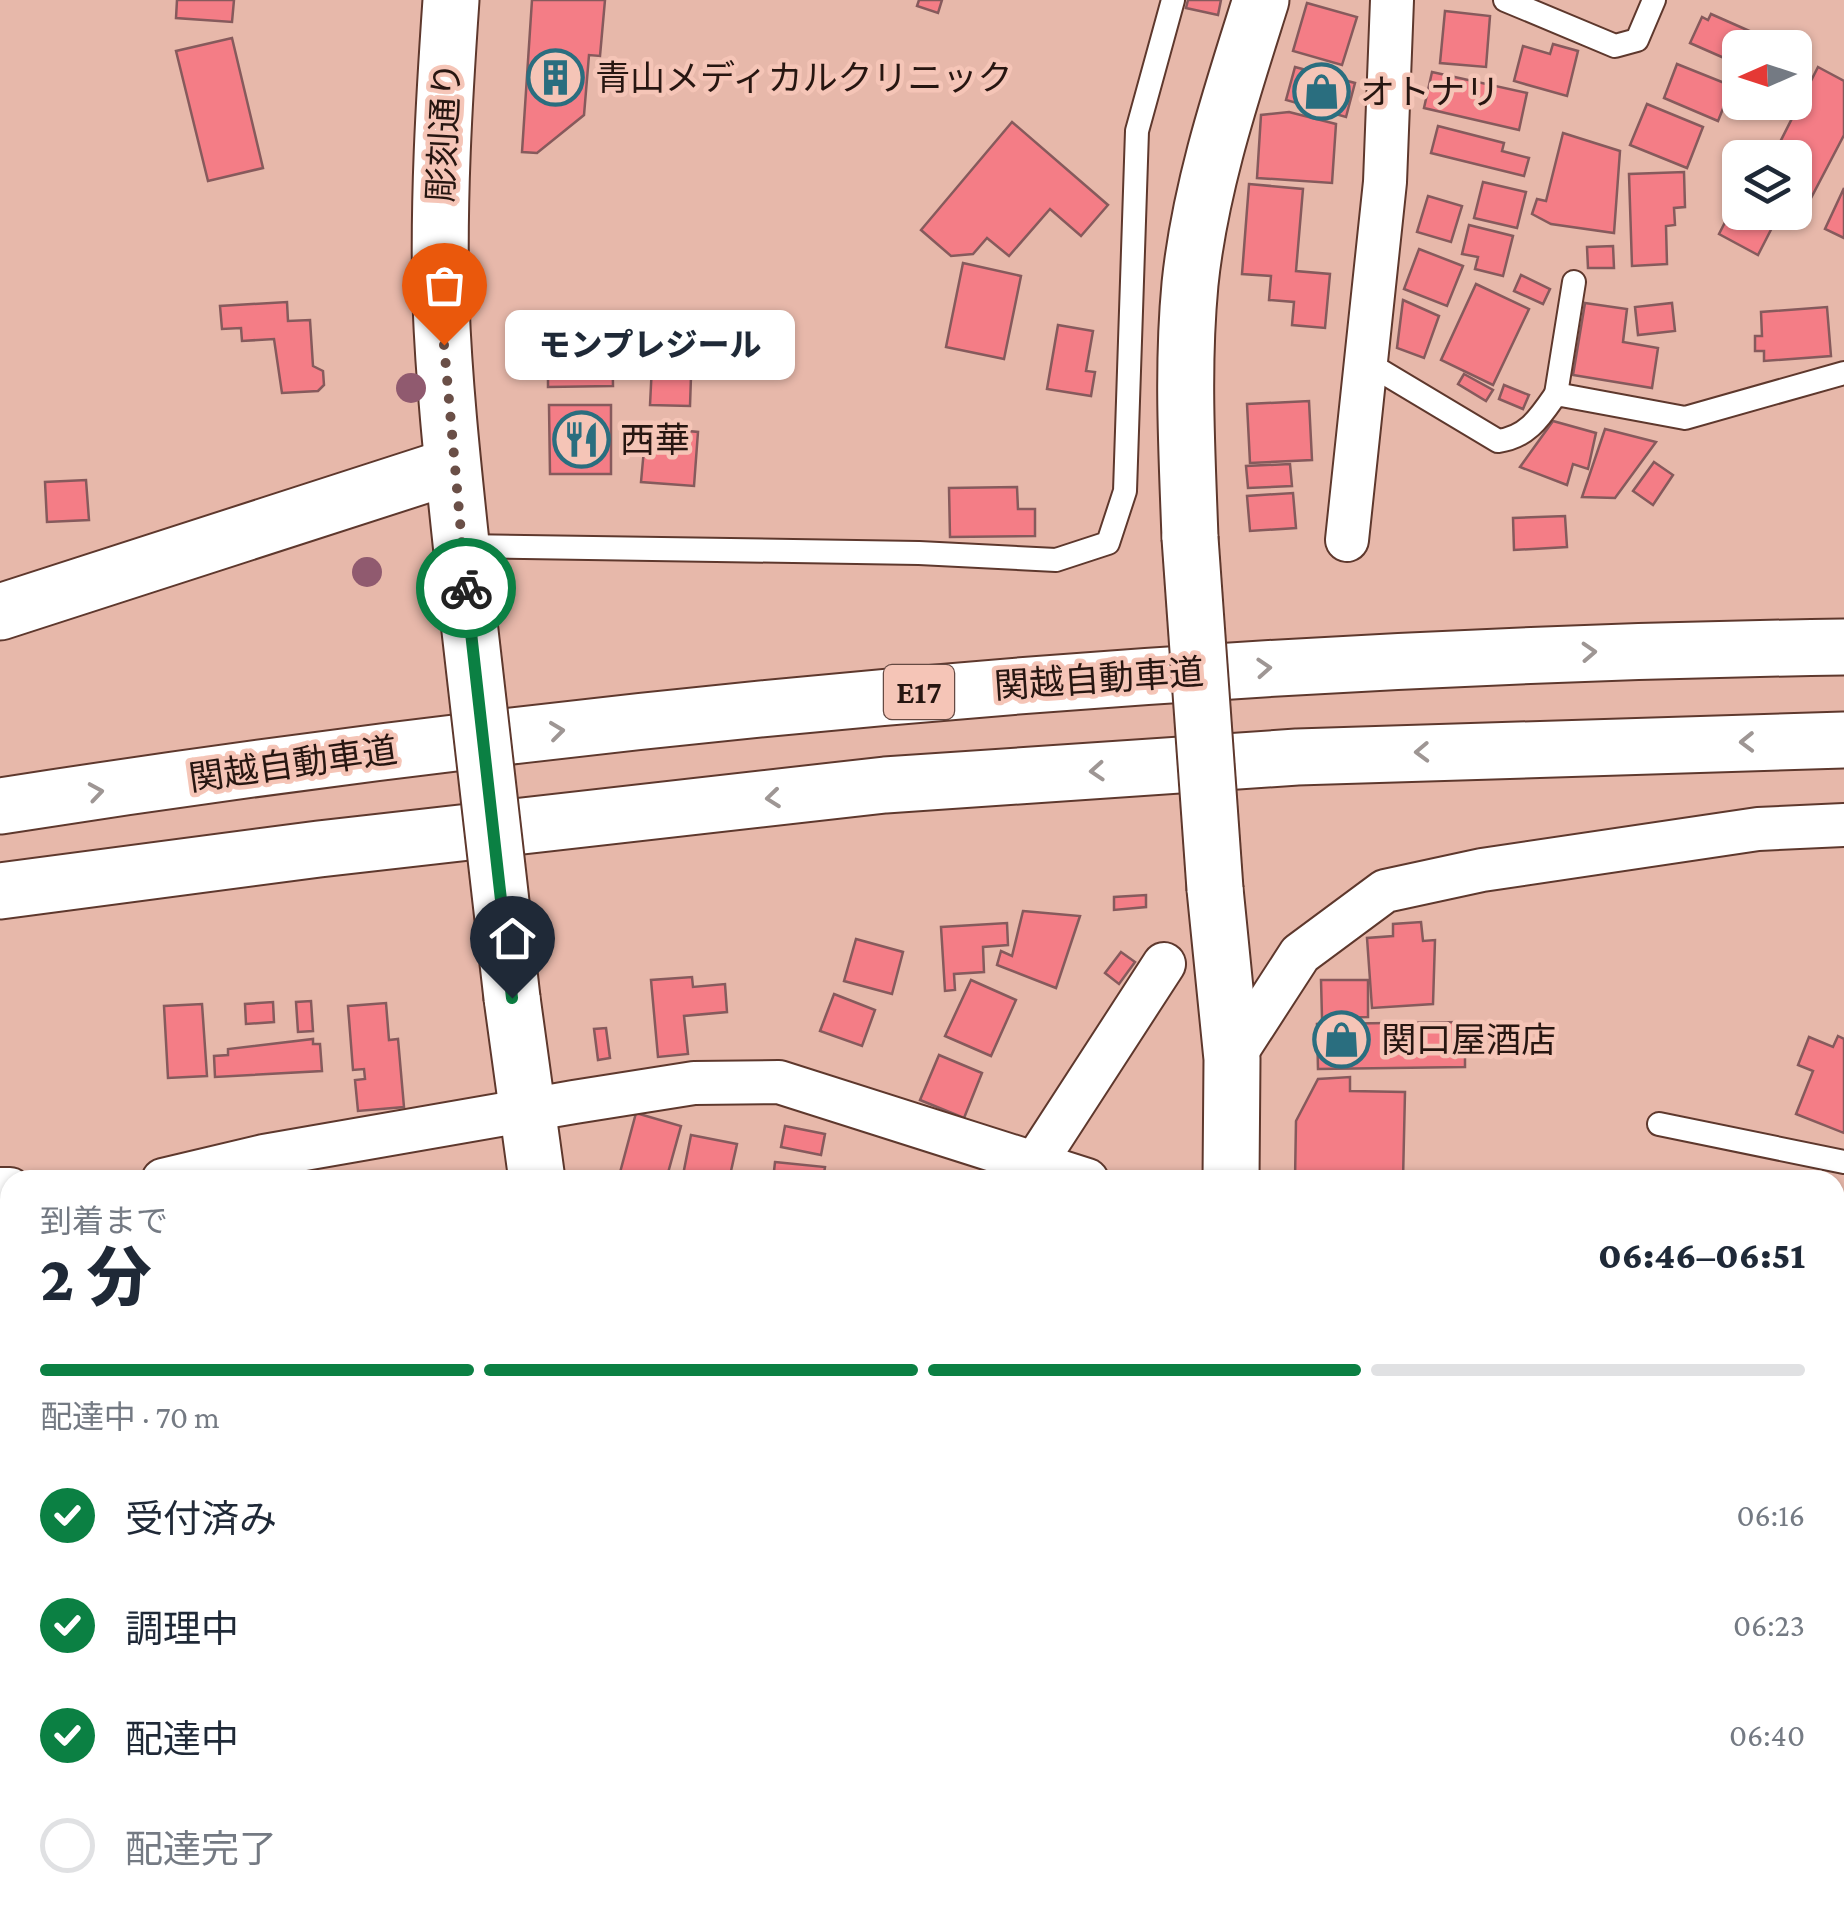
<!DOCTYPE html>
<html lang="ja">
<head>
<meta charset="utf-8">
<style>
	body { margin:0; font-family:"Crimson Pro","Noto Sans JP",serif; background:#f2f2f3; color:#1f2937; height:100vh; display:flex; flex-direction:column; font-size:38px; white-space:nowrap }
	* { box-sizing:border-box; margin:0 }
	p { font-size:32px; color:#747a83 }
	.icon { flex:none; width:55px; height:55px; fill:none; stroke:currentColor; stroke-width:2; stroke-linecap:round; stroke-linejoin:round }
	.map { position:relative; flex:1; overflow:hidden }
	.panel { position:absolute; left:0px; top:1170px; width:1845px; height:752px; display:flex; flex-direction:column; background:#fff; border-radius:30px 30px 0 0; box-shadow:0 2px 8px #0004 }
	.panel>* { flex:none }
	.needle { width:65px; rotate:267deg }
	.controls { position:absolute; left:1722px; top:30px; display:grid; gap:20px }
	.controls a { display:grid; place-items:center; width:90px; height:90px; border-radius:15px; background:#fff; box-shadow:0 2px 8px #0004; font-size:50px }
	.pin { position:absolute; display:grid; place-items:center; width:85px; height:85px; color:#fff; margin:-102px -42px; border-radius:50% 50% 50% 0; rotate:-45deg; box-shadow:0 0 10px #0007 }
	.pin .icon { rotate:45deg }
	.courier { position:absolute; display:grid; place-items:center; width:100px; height:100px; margin:-50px; border:8px solid #0b8043; border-radius:50%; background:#fff; color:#222; box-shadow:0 2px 12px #0007 }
	.bubble { position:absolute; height:70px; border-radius:15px; background:#fff; box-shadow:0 2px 8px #0004; font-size:32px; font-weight:800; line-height:70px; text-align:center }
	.summary em { font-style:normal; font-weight:800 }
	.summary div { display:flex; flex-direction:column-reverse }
	.summary { display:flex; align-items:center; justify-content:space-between; height:170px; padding:0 40px }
	h1 { font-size:65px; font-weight:800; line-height:75px }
	.bar { display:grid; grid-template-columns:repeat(4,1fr); gap:15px 10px; align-content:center; height:120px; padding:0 40px }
	.bar i { height:12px; border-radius:8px; background:#e0e1e3 }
	.bar .on { background:#0b8043 }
	.bar p { grid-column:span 4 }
	ol { padding:0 40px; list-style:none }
	li { display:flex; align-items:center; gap:30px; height:110px }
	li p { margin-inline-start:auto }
	li .icon { padding:10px; border-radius:50%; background:#0b8043; color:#fff; stroke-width:4 }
	li:last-child { color:#747a83 }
	li i { width:55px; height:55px; border:5px solid #e0e1e3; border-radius:50% }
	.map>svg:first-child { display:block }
</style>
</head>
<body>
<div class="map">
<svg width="1844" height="1921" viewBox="0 0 1844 1921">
	<rect width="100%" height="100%" fill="#e7b8aa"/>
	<g fill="#f47d86" stroke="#865a5c" stroke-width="2.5">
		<path d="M177 0H234L232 22 176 18Z"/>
		<path d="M532 0H605L600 56 589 55 584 115 537 153 522 152Z"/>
		<path d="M919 0H942L938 13 917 6Z"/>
		<path d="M1188 0H1221L1218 15 1186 8Z"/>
		<path d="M1307 3 1357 17 1342 65 1293 51Z"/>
		<path d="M1445 11 1490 16 1486 67 1440 63Z"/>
		<path d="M1711 14 1754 33 1748 48H1740V65L1690 43 1702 17 1708 20Z"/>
		<path d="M232 38 263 168 208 181 176 51Z"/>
		<path d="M1553 44 1578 51 1567 96 1514 81 1523 46 1550 54Z"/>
		<path d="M1677 64 1732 86 1718 121 1664 98Z"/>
		<path d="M1295 67 1355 83 1346 117 1286 100Z"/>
		<path d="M1818 67 1844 81V135L1811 198 1795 190V158H1772Z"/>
		<path d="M1432 72 1527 93 1519 130 1424 108Z"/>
		<path d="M1647 104 1703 127 1687 168 1630 145Z"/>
		<path d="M1289 112 1336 124 1332 183 1257 178 1261 115Z"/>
		<path d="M1012 122 1108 205 1081 236 1050 209 1009 256 987 238 973 254 951 256 921 230Z"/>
		<path d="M1438 126 1504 143 1502 151 1529 158 1524 176 1431 153Z"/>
		<path d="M1563 133 1620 151 1614 233 1551 224 1532 214 1537 199 1546 201Z"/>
		<path d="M1684 172 1685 207 1674 208 1675 225 1666 226 1667 264 1632 266 1629 174Z"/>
		<path d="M1483 182 1526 192 1517 228 1474 218Z"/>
		<path d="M1249 184 1303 189 1296 271 1330 274 1325 328 1292 325 1294 302 1269 300 1271 276 1242 274Z"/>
		<path d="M1844 188V238L1825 229Z"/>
		<path d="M1740 193V212H1780L1758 255 1719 234Z"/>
		<path d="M1428 196 1462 206 1451 242 1417 232Z"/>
		<path d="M1469 225 1513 236 1503 276 1475 269 1478 257 1462 254Z"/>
		<path d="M1613 246 1614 268H1588L1587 247Z"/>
		<path d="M1419 249 1463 266 1447 306 1404 289Z"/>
		<path d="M963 263 1021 276 1004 359 946 347Z"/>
		<path d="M1521 275 1550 289 1543 304 1514 291Z"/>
		<path d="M1476 284 1529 309 1493 385 1441 360Z"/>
		<path d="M1403 300 1439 316 1424 358 1397 348Z"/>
		<path d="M287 302 288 321 310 320 313 366 323 371 324 385 318 391 282 393 274 339 242 341 241 328 222 329 220 306Z"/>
		<path d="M1585 303 1627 309 1623 342 1658 348 1652 388 1573 375Z"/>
		<path d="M1672 303 1675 331 1638 335 1635 307Z"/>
		<path d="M1827 307 1831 356 1764 361V351H1755V336H1762L1761 312Z"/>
		<path d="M1058 325 1093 331 1086 371 1095 372 1091 396 1047 389Z"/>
		<path d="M612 326 613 386 548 387V327Z"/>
		<path d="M653 345 692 347 690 406 650 405Z"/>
		<path d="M1464 374 1493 390 1486 401 1458 384Z"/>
		<path d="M1504 385 1529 395 1523 409 1499 399Z"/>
		<path d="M1309 401 1312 460 1250 463 1247 404Z"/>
		<path d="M549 405H611V474H550Z"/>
		<path d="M1553 421 1596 433 1588 469 1573 464 1567 485 1520 467Z"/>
		<path d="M646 427 698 432 694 486 641 482Z"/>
		<path d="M1605 429 1656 442 1615 498 1582 497Z"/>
		<path d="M1654 462 1673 475 1653 505 1633 491Z"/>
		<path d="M1290 464 1292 486 1248 488 1246 466Z"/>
		<path d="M86 480 89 520 47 522 45 482Z"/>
		<path d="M1017 487 1018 509H1035V536L950 537 949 488Z"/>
		<path d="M1293 493 1296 528 1250 531 1247 496Z"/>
		<path d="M1565 516 1567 547 1514 550 1513 518Z"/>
		<path d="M1146 895V907L1114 910V897Z"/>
		<path d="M1023 911 1080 916 1056 988 997 965 1001 951 1012 956Z"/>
		<path d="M1421 922 1423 941 1435 940 1433 1004 1372 1008 1367 938 1393 936V924Z"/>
		<path d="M1007 923 1008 945 983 947 984 972 954 974 955 990 945 991 941 927Z"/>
		<path d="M856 939 903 952 892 994 844 981Z"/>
		<path d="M1121 952 1135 962 1119 984 1105 973Z"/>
		<path d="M692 977 693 987 725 984 727 1012 684 1016 688 1054 658 1057 651 980Z"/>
		<path d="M971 980 1016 1000 991 1056 945 1036Z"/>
		<path d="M1321 980H1368V1017L1322 1018Z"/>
		<path d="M834 994 875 1010 862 1046 820 1031Z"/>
		<path d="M311 1001 313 1031 298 1032 296 1002Z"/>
		<path d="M273 1002 274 1022 246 1024 245 1004Z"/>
		<path d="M386 1003 389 1040 398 1039 404 1107 358 1111 355 1080 365 1079 364 1069 353 1070 348 1006Z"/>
		<path d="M202 1004 207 1076 168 1078 164 1006Z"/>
		<path d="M1465 1022V1067L1318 1069 1317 1024Z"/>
		<path d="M606 1028 610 1058 598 1060 594 1029Z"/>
		<path d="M1838 1036 1844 1039V1133L1796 1114 1813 1071 1798 1065 1809 1037 1833 1047Z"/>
		<path d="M313 1039V1044H320L322 1071 215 1077 214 1056 228 1055V1049Z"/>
		<path d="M939 1055 982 1073 964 1118 920 1100Z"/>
		<path d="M1350 1077V1091L1405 1092 1403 1180H1295L1296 1121 1318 1079Z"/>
		<path d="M636 1113 681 1126 666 1180H618Z"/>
		<path d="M785 1126 825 1134 821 1155 781 1147Z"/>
		<path d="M691 1135 737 1144 729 1180H682Z"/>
		<path d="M775 1162 825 1167 823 1180H773Z"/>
		<path d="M1835 1357 1844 1358 1837 1423H1835Z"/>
		<path d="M1838 1439 1844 1441V1536L1835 1521Z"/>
		<path d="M1835 1680 1844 1682V1756L1835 1754Z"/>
		<path d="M0 1689 10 1692V1732L0 1729Z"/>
		<path d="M191 1912H256L252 1921H186Z"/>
		<path d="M514 1912H572L568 1921H510Z"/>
		<path d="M739 1912H797L809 1921H733Z"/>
		<path d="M1239 1912H1330L1355 1915 1354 1921H1238Z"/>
	</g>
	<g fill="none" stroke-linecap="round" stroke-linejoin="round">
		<defs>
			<g id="service">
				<path d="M1505 0 1615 46 1637 40 1654 0"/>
				<path d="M1366 362 1498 441C1528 437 1540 417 1556 394L1685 418 1844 373"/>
				<path d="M1556 394 1574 282"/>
				<path d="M462 546 919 553 1056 560 1108 543 1125 491 1137 131 1173 0"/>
				<path d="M1659 1124 1844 1162"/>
				<path d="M0 1336 10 1327"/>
				<path d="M0 1632 10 1633"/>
				<path d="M0 1822 10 1807"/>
				<path d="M1013 1921 1015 1912"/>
			</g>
			<g id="minor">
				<path d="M1347 540 1385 182 1392 0"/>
				<path d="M1232 1059 1300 954 1385 891 1482 870 1758 829 1844 825"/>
				<path d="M163 1180 264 1156 574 1102 694 1083 779 1082 1087 1180"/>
				<path d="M1024 1180 1164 964"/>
				<path d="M0 1189H10"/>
				<path d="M1835 1586 1844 1590"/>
				<path d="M711 1921 717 1912"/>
			</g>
			<g id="tertiary">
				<path d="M451 0C444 101 438 202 441 304 445 411 459 516 469 622"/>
				<path d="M1190 538C1187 453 1182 369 1190 284 1200 187 1232 92 1261 0"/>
				<path d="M0 612 452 466"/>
				<path d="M1215 889 1232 1059 1231 1180"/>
				<path d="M512 998 537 1180"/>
				<path d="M922 1912 932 1921"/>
				<path d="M1189 1921V1912"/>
			</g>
			<g id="motorway">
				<path d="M0 806C611 711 1226 656 1844 647"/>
				<path d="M0 891 319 849 885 785 1297 757 1844 740"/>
			</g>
		</defs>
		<use href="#service" stroke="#5e382d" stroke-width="26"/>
		<use href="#minor" stroke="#5e382d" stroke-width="46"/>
		<use href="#tertiary" stroke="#5e382d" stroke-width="59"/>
		<use href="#motorway" stroke="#5e382d" stroke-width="59"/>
		<use href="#service" stroke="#fff" stroke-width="22"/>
		<use href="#minor" stroke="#fff" stroke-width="42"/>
		<use href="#tertiary" stroke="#fff" stroke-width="55"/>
		<use href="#motorway" stroke="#fff" stroke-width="55"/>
		<defs>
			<g id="tertiary-bridge">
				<path d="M1190 538 1215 889"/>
				<path d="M469 622 512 998"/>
			</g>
		</defs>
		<use href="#tertiary-bridge" stroke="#5e382d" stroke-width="59" stroke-linecap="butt"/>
		<use href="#tertiary-bridge" stroke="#fff" stroke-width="55"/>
	</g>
	<g fill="#905a6f">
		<circle cx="411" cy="388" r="15"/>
		<circle cx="367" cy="572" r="15"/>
	</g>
	<defs><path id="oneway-chevron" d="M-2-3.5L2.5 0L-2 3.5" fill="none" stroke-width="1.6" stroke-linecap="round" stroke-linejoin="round" transform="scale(2.5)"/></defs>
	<g stroke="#9e9694">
		<use href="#oneway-chevron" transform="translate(1589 652) rotate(-3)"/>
		<use href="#oneway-chevron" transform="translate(1264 668) rotate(-4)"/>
		<use href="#oneway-chevron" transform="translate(557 731) rotate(-7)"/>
		<use href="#oneway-chevron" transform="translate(1747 742) rotate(179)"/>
		<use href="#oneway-chevron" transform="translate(1422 752) rotate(178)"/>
		<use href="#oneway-chevron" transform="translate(1097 771) rotate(176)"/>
		<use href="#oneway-chevron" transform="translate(96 792) rotate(-9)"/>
		<use href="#oneway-chevron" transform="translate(773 798) rotate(174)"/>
	</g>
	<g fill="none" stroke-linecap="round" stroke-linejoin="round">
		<path stroke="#6a4f47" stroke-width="10" stroke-dasharray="0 18" d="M444 345 466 588"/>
		<path stroke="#0b8043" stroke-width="12" d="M466 588 512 998"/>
	</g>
	<defs>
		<symbol id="building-ring" viewBox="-11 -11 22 22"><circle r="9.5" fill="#f5c5b7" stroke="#2a6e7f" stroke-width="1.5"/><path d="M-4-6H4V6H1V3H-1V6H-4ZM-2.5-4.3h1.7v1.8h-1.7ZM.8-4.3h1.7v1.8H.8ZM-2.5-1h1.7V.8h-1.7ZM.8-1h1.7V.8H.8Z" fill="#2a6e7f"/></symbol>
		<symbol id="shop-ring" viewBox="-11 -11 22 22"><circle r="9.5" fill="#f5c5b7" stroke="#2a6e7f" stroke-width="1.5"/><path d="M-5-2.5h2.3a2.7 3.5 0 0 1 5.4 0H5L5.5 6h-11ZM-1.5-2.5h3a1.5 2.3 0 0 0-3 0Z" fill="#2a6e7f"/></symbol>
		<symbol id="restaurant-ring" viewBox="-11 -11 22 22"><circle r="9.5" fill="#f5c5b7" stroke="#2a6e7f" stroke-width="1.5"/><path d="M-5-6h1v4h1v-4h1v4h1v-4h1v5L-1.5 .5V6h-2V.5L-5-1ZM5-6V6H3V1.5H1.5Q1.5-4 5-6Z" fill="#2a6e7f"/></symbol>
	</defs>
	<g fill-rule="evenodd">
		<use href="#building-ring" x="524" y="46" width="63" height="63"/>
		<use href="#shop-ring" x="1290" y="60" width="63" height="63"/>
		<use href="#restaurant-ring" x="550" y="408" width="63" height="63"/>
		<use href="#shop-ring" x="1310" y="1008" width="63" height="63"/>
	</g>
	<g text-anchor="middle" stroke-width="9" stroke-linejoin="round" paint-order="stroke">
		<rect fill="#f5c5b7" stroke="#654a43" stroke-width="2.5" x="884" y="665" width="70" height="54" rx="8"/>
		<g font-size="32" font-weight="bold" fill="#271611">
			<text x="919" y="703">E17</text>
		</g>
		<g font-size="35" fill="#271611" stroke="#f5c5b7" text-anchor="start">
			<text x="595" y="90">青山メディカルクリニック</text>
			<text x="1360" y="104">オトナリ</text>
			<text x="620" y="452">西華</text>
			<text x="1381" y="1052">関口屋酒店</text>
		</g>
		<g font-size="35" fill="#271611" stroke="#f5c5b7">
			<text transform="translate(444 132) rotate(-87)" y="12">彫刻通り</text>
			<text transform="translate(1099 679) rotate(-4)" y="12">関越自動車道</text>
			<text transform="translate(293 764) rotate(-8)" y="12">関越自動車道</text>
		</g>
	</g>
</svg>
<div class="controls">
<a><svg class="needle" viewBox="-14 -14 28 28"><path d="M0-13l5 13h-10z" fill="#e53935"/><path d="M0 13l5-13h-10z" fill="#747a83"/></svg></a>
<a><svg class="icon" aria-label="layers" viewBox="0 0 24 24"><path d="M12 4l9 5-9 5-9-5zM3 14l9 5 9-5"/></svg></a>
</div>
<div class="pin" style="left:444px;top:345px;background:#ea580c"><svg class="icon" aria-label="bag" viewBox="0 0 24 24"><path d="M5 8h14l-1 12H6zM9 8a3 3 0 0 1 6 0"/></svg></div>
<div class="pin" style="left:512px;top:998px;background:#1f2937"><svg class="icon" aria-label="home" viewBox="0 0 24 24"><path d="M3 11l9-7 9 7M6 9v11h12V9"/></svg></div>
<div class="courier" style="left:466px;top:588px"><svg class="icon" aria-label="bike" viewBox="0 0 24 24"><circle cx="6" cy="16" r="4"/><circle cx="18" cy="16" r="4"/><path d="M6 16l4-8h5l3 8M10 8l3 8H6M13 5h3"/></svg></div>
<div class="bubble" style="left:505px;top:310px;width:290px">モンプレジール</div>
<section class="panel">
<div class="summary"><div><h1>2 分</h1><p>到着まで</p></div><em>06:46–06:51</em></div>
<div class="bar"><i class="on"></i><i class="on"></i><i class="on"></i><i></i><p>配達中 · 70 m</p></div>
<ol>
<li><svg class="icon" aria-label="check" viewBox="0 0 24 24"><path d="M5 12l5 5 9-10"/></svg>受付済み<p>06:16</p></li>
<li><svg class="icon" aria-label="check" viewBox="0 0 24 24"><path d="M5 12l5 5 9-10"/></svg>調理中<p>06:23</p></li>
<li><svg class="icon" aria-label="check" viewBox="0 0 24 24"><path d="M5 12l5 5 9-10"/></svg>配達中<p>06:40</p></li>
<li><i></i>配達完了</li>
</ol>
</section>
</div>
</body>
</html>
